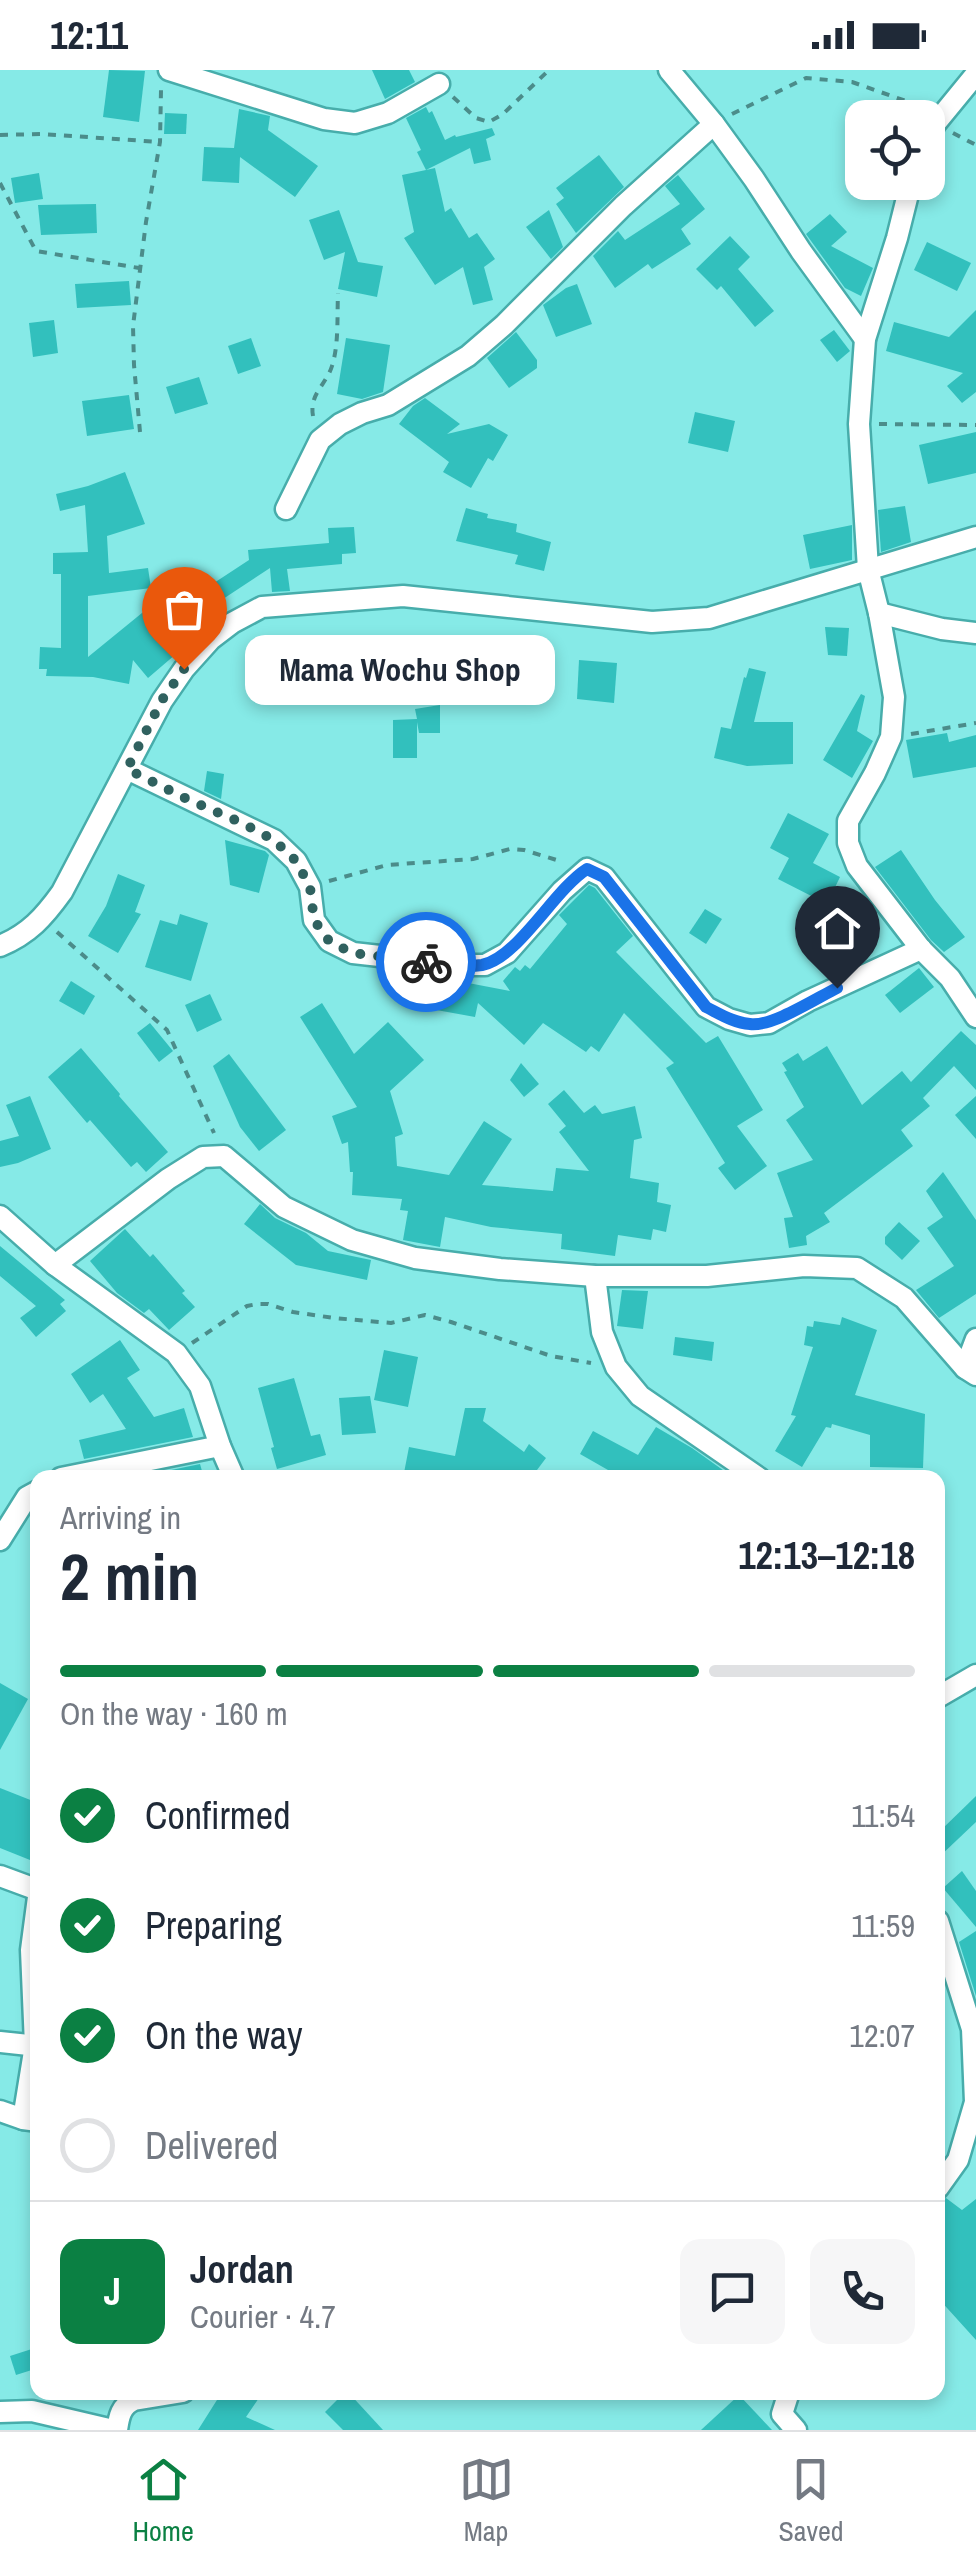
<!DOCTYPE html>
<html lang="en">
<head>
<meta charset="utf-8">
<style>
	body { margin:0; font-family:"Archivo Narrow",sans-serif; background:#f6f6f7; color:#1f2937; height:100vh; display:flex; flex-direction:column; font-size:38px; white-space:nowrap }
	* { box-sizing:border-box; margin:0 }
	p { font-size:32px; color:#747a83 }
	.icon { flex:none; width:55px; height:55px; fill:none; stroke:currentColor; stroke-width:2; stroke-linecap:round; stroke-linejoin:round }
	.map { position:relative; flex:1; overflow:hidden }
	.sheet { position:absolute; left:30px; top:1400px; width:915px; height:930px; display:flex; flex-direction:column; background:#fff; border-radius:20px; box-shadow:0 5px 15px #0003 }
	.sheet>* { flex:none }
	.fabs { position:absolute; left:845px; top:30px; display:grid; gap:20px }
	.fabs a { display:grid; place-items:center; width:100px; height:100px; border-radius:20px; background:#fff; box-shadow:0 5px 15px #0003; font-size:50px }
	.pin { position:absolute; display:grid; place-items:center; width:85px; height:85px; color:#fff; margin:-102px -42px; border-radius:50% 50% 50% 0; rotate:-45deg; box-shadow:0 0 10px #0007 }
	.pin .icon { rotate:45deg }
	.courier { position:absolute; display:grid; place-items:center; width:100px; height:100px; margin:-50px; border:8px solid #1a73e8; border-radius:50%; background:#fff; color:#222; box-shadow:0 2px 12px #0007 }
	.bubble { position:absolute; height:70px; border-radius:20px; background:#fff; box-shadow:0 5px 15px #0003; font-size:32px; font-weight:800; line-height:70px; text-align:center }
	.summary em { font-style:normal; font-weight:800 }
	.summary div { display:flex; flex-direction:column-reverse }
	.summary { display:flex; align-items:center; justify-content:space-between; height:170px; padding:0 30px }
	h1 { font-size:65px; font-weight:800; line-height:75px }
	.bar { display:grid; grid-template-columns:repeat(4,1fr); gap:15px 10px; align-content:center; height:120px; padding:0 30px }
	.bar i { height:12px; border-radius:8px; background:#e0e1e3 }
	.bar .current { background:#0b8043 }
	.bar p { grid-column:span 4 }
	.line { display:flex; align-items:center; gap:25px; padding:0 30px; border-top:2px solid #e0e1e3 }
	.line div { flex:1 }
	.round { display:grid; place-items:center; flex:none; width:105px; height:105px; border-radius:20px; background:#f6f6f7 }
	ol { padding:0 30px; list-style:none }
	li { display:flex; align-items:center; gap:30px; height:110px }
	li p { margin-inline-start:auto }
	li .icon { padding:10px; border-radius:50%; background:#0b8043; color:#fff; stroke-width:4 }
	li:last-child { color:#747a83 }
	li i { width:55px; height:55px; border:5px solid #e0e1e3; border-radius:50% }
	.status { display:flex; justify-content:space-between; align-items:center; height:70px; padding:0 50px; background:#fff; direction:ltr }
	.status svg { height:28px; fill:currentColor }
	.tabs { display:flex; justify-content:space-around; align-items:center; height:140px; border-top:2px solid #e0e1e3; background:#fff; font-size:28px; color:#747a83 }
	.tabs a { display:grid; justify-items:center; gap:5px }
	.tabs .current { color:#0b8043 }
	.map>svg:first-child { display:block }
</style>
</head>
<body>
<div class="status"><b>12:11</b><svg viewBox="0 0 49 12"><path d="M0 12V9h3v3zM5 12V6h3v6zM10 12V3h3v9zM15 12V0h3v12zM26 1h20v11H26zM47 4h2v5h-2z"/></svg></div>
<div class="map">
<svg width="976" height="2360" viewBox="0 0 976 2360">
	<rect width="100%" height="100%" fill="#86eae7"/>
	<g fill="#32c0bd">
		<path d="M109 0 145 1 139 52 103 47Z"/>
		<path d="M372 0H409L415 12 385 29Z"/>
		<path d="M426 37 429 43 432 41 445 70 455 65 456 67 492 58 495 65 486 69 491 90 474 94 470 78 426 100 435 98 445 142 451 138 469 168 477 163 495 189 484 197 493 230 473 235 463 197 435 215 404 168 414 162 402 105 426 100 417 82 421 80 406 48Z"/>
		<path d="M239 39 270 46 268 60 318 96 295 127 240 87 239 113 202 111 204 77 234 78Z"/>
		<path d="M165 43 187 44 186 64H164Z"/>
		<path d="M599 85 624 117 576 163 556 134 564 128 556 118Z"/>
		<path d="M39 103 43 129 15 133 11 108Z"/>
		<path d="M678 105 705 139 681 159 691 174 652 199 648 194 615 218 593 186 618 161 625 170 680 134 665 116Z"/>
		<path d="M96 134 97 163 41 165 38 135Z"/>
		<path d="M339 140 358 192 383 196 377 227 338 219 345 182 324 190 309 150Z"/>
		<path d="M549 140 563 177 551 189 526 157Z"/>
		<path d="M830 144 847 162 831 176 873 198 861 226 845 218 806 164Z"/>
		<path d="M730 166 750 187 738 199 774 241 755 257 721 216 717 220 696 199Z"/>
		<path d="M927 172 971 193 957 221 914 200Z"/>
		<path d="M129 211 131 235 77 238 75 214Z"/>
		<path d="M577 214 592 254 556 267 543 235 566 218Z"/>
		<path d="M976 240V322L962 333 947 316 963 303 886 281 894 252 949 267Z"/>
		<path d="M54 250 58 283 33 287 29 253Z"/>
		<path d="M834 260 850 281 837 292 820 270Z"/>
		<path d="M516 262 537 290V298L509 318 487 288Z"/>
		<path d="M251 268 261 296 238 304 228 276Z"/>
		<path d="M346 268 390 275 383 322 362 329 337 324Z"/>
		<path d="M199 307 208 334 175 344 166 317Z"/>
		<path d="M129 325 134 359 87 366 82 331Z"/>
		<path d="M425 328 460 354 447 364 489 354 508 365 493 391 488 388 471 418 443 402 449 392 399 354 413 336Z"/>
		<path d="M695 342 735 351 728 382 688 373Z"/>
		<path d="M976 362V403L928 414 919 375Z"/>
		<path d="M125 402 145 454 107 466 109 503 148 498 151 518 88 526V587L153 534 156 551 249 490 248 480 329 473 328 458 354 457 356 483 342 484V494L287 499 290 521 272 522 270 498 179 558 190 572 148 608 133 590 129 614 93 607 46 606 47 599H39L40 577 61 578V504H53V483L88 482 85 435 60 441 56 424 88 416Z"/>
		<path d="M905 436 911 472 881 482 878 440Z"/>
		<path d="M466 438 488 444 487 448 517 454 516 462 551 472 544 501 515 494 518 485 456 471Z"/>
		<path d="M852 455V490L810 499 803 465Z"/>
		<path d="M825 557 849 558 847 586 828 585Z"/>
		<path d="M579 590 617 593 614 633 577 629Z"/>
		<path d="M749 598 766 602 754 652H793V694L747 696 714 688 721 657 731 659 744 607 746 608Z"/>
		<path d="M861 624 865 626 857 661 873 671 852 708 823 690Z"/>
		<path d="M440 635V663H419L417 652V688H393V650L417 649 415 639Z"/>
		<path d="M947 663 949 672 976 665V697L913 708 906 670Z"/>
		<path d="M207 701 224 704 221 729 204 721Z"/>
		<path d="M788 743 829 764 813 793 840 807 827 834 778 809 789 788 770 778Z"/>
		<path d="M225 770 265 781 269 785 259 823 230 815Z"/>
		<path d="M901 780 935 830 965 867 944 882 931 870 875 797Z"/>
		<path d="M118 804 145 815 135 842 141 844 118 883 88 866 106 836Z"/>
		<path d="M589 815 595 818 633 866 616 882 706 973 718 966 763 1040 737 1056 767 1096 735 1120 718 1098 725 1093 666 998 674 993 624 943 599 982 591 976 586 982 543 953 524 975 478 933 475 947 431 939 437 907 510 921 503 911 515 897 520 901 525 895 530 899 567 854 559 845Z"/>
		<path d="M705 839 722 849 706 874 689 863Z"/>
		<path d="M180 844 208 853 191 911 145 897 160 850 177 855Z"/>
		<path d="M405 854 432 857 431 874 404 871Z"/>
		<path d="M919 898 934 917 900 943 885 925Z"/>
		<path d="M71 911 95 926 84 945 59 931Z"/>
		<path d="M210 924 222 950 197 962 185 935Z"/>
		<path d="M322 933 354 984 388 952 424 990 390 1021 403 1064 395 1067 397 1096 449 1105 484 1051 512 1069 482 1115 553 1121 556 1098 589 1101 559 1062 566 1056 548 1034 564 1020 584 1043 595 1035 602 1044 635 1036 642 1068 634 1070 630 1108 659 1113 657 1132 671 1135 666 1162 653 1159 651 1170 618 1165 615 1186 561 1179 562 1164 491 1157 445 1147 440 1177 403 1170 408 1141 400 1140 402 1129 352 1125 353 1102H350L348 1072 342 1074 332 1046 357 1037 300 947Z"/>
		<path d="M150 953 173 981 159 992 137 963Z"/>
		<path d="M961 961 976 975V1020L954 996 923 1028 930 1036 901 1060 913 1076 824 1143 830 1152 806 1166 807 1175 789 1178 784 1148 793 1147 777 1103 813 1090 786 1050 804 1037 784 1002 787 1001 782 993 798 983 803 991 827 976 862 1035 902 1001 911 1012Z"/>
		<path d="M81 978 120 1024 119 1026 168 1082 146 1102 137 1092 131 1097 90 1050 87 1053 48 1007Z"/>
		<path d="M229 984 286 1060 259 1081 240 1057 213 996Z"/>
		<path d="M521 993 539 1014 524 1027 510 1010Z"/>
		<path d="M30 1026 51 1079 18 1093 0 1097V1071L19 1066 6 1035Z"/>
		<path d="M976 1026V1069L955 1045Z"/>
		<path d="M943 1102 976 1150V1224L939 1248 916 1220 954 1196 927 1158 943 1147 926 1121Z"/>
		<path d="M260 1134 275 1148 306 1163 328 1181 371 1190 367 1210 296 1195 244 1154Z"/>
		<path d="M899 1152 920 1171 902 1190 885 1174V1167Z"/>
		<path d="M125 1159 150 1187 153 1184 185 1221 182 1223 195 1237 169 1260 149 1239 144 1243 117 1223 90 1191Z"/>
		<path d="M0 1176 65 1230 60 1234 66 1241 36 1267 20 1248 36 1236 0 1206Z"/>
		<path d="M622 1220 648 1221 643 1259 617 1256Z"/>
		<path d="M842 1247 877 1260 855 1325 925 1344 923 1398 870 1397V1365L832 1354 831 1358 826 1357 802 1397 775 1381 796 1346 791 1345 813 1277 804 1275 807 1256 813 1257 814 1251 840 1255Z"/>
		<path d="M675 1267 714 1272 712 1291 673 1285Z"/>
		<path d="M120 1270 140 1300 127 1308 154 1347 184 1338 193 1367 84 1389 79 1370 126 1359 103 1324 90 1333 71 1304Z"/>
		<path d="M384 1280 418 1287 408 1337 374 1330Z"/>
		<path d="M294 1308 311 1366 320 1364 326 1385 277 1399 271 1378 274 1377 258 1318Z"/>
		<path d="M370 1326 376 1363 342 1365 339 1328Z"/>
		<path d="M465 1338H486L483 1351 524 1382 529 1374 546 1388 531 1408H403L409 1377 455 1386Z"/>
		<path d="M656 1357 692 1378 734 1408H622L580 1384 593 1361 638 1385Z"/>
		<path d="M200 1394 204 1408H158L157 1403Z"/>
		<path d="M0 1613 28 1629 0 1680Z"/>
		<path d="M0 1718 38 1733V1770L30 1790 0 1778Z"/>
		<path d="M976 1726V1752L938 1788V1763Z"/>
		<path d="M962 1801 976 1821V1857L943 1818Z"/>
		<path d="M976 1861V1926L959 1872Z"/>
		<path d="M946 2128 962 2140 976 2129V2270L938 2228V2132Z"/>
		<path d="M38 2277V2298L16 2305 10 2286Z"/>
		<path d="M222 2322H263L246 2347 275 2360H198Z"/>
		<path d="M345 2322H348L383 2360H343L325 2342Z"/>
		<path d="M739 2325 772 2360H701Z"/>
	</g>
	<g fill="none" stroke-linecap="round" stroke-linejoin="round">
		<defs>
			<g id="street">
				<path d="M169 0 324 49 355 53 388 43 439 14"/>
				<path d="M669 0 714 54 754 109 801 181 865 269"/>
				<path d="M928 70 935 54 976 4"/>
				<path d="M911 112 897 168 865 269 859 354 868 499 879 543 894 627 891 667 875 703 848 751V773L857 796 921 879 950 908 976 947"/>
				<path d="M286 439 320 370 340 354 362 343 388 335 468 286 504 255 623 136 714 54"/>
				<path d="M879 543 942 559 976 563"/>
				<path d="M127 699 274 770 296 791 310 817 314 850 329 871 353 883 460 895H485L507 883 562 821 587 799 604 807 706 937 729 949 750 955 769 953 808 931 921 879"/>
				<path d="M0 876C29 864 44 847 62 822L162 631 184 599 211 569 232 553 262 537 403 526 652 552 709 548 976 467"/>
				<path d="M0 1146 55 1195 176 1283 200 1316 220 1376 234 1408"/>
				<path d="M55 1195 168 1109 203 1087 224 1086 284 1137 352 1170 415 1188 500 1199 595 1206H707L804 1196 857 1198 904 1228 965 1298 976 1305"/>
				<path d="M595 1206 602 1262 616 1297 640 1326 759 1408"/>
				<path d="M965 1298 976 1269"/>
				<path d="M61 1408 220 1376"/>
				<path d="M0 1470 27 1427 38 1421"/>
				<path d="M938 1627 976 1605"/>
				<path d="M0 1806 38 1820"/>
				<path d="M938 1851 972 1959 975 2032 958 2090 938 2118"/>
				<path d="M0 1972 38 1976"/>
				<path d="M0 2041 23 2049 38 2051"/>
				<path d="M23 2049 35 1975 31 1880 38 1827"/>
				<path d="M789 2322 782 2344 796 2360"/>
				<path d="M0 2342 32 2341 113 2360"/>
				<path d="M117 2360C119 2346 121 2336 134 2330L183 2322"/>
			</g>
		</defs>
		<use href="#street" stroke="#47adab" stroke-width="25"/>
		<g stroke="#4b8c8a" stroke-width="4" stroke-dasharray="8 8" stroke-linecap="butt">
			<path d="M453 27 476 48 489 52 503 44 549 0"/>
			<path d="M732 44 806 8 852 12 920 36"/>
			<path d="M953 63 976 75"/>
			<path d="M0 65 42 64 160 72"/>
			<path d="M0 113 36 181 139 198"/>
			<path d="M313 346C309 324 326 315 332 296 339 274 337 246 338 223"/>
			<path d="M879 354 976 355"/>
			<path d="M140 362 134 295 133 256 146 152 160 72 161 20"/>
			<path d="M911 664 976 653"/>
			<path d="M329 811 387 795 473 789 510 779 524 780 563 792"/>
			<path d="M57 862 167 960 214 1063"/>
			<path d="M192 1273 247 1236 257 1234H268L293 1242 334 1248 391 1253 425 1245 451 1252 551 1286 591 1293"/>
		</g>
		<use href="#street" stroke="#fff" stroke-width="20"/>
	</g>
	<g fill="none" stroke-linecap="round" stroke-linejoin="round">
		<path stroke="#30615f" stroke-width="10" stroke-dasharray="0 18" d="M184 599 162 630 127 699 187 729 242 753 274 770 296 791 310 817 314 850 329 871 352 883 426 892"/>
		<path stroke="#1a73e8" stroke-width="12" d="M426 892C444 894 464 898 482 895 518 888 554 820 587 799L604 807 706 937C720 944 734 953 750 954 772 957 815 929 837 918"/>
	</g>
</svg>
<div class="fabs">
<a><svg class="icon" aria-label="locate" viewBox="0 0 24 24"><circle cx="12" cy="12" r="6"/><path d="M12 2v4M12 18v4M2 12h4M18 12h4"/></svg></a>
</div>
<div class="pin" style="left:184px;top:599px;background:#ea580c"><svg class="icon" aria-label="bag" viewBox="0 0 24 24"><path d="M5 8h14l-1 12H6zM9 8a3 3 0 0 1 6 0"/></svg></div>
<div class="pin" style="left:837px;top:918px;background:#1f2937"><svg class="icon" aria-label="home" viewBox="0 0 24 24"><path d="M3 11l9-7 9 7M6 9v11h12V9"/></svg></div>
<div class="courier" style="left:426px;top:892px"><svg class="icon" aria-label="bike" viewBox="0 0 24 24"><circle cx="6" cy="16" r="4"/><circle cx="18" cy="16" r="4"/><path d="M6 16l4-8h5l3 8M10 8l3 8H6M13 5h3"/></svg></div>
<div class="bubble" style="left:245px;top:565px;width:310px">Mama Wochu Shop</div>
<section class="sheet">
<div class="summary"><div><h1>2 min</h1><p>Arriving in</p></div><em>12:13–12:18</em></div>
<div class="bar"><i class="current"></i><i class="current"></i><i class="current"></i><i></i><p>On the way · 160 m</p></div>
<ol>
<li><svg class="icon" aria-label="check" viewBox="0 0 24 24"><path d="M5 12l5 5 9-10"/></svg>Confirmed<p>11:54</p></li>
<li><svg class="icon" aria-label="check" viewBox="0 0 24 24"><path d="M5 12l5 5 9-10"/></svg>Preparing<p>11:59</p></li>
<li><svg class="icon" aria-label="check" viewBox="0 0 24 24"><path d="M5 12l5 5 9-10"/></svg>On the way<p>12:07</p></li>
<li><i></i>Delivered</li>
</ol>
<div class="line" style="height:180px"><b class="round" style="background:#0b8043;color:#fff">J</b><div><b>Jordan</b><p>Courier · 4.7</p></div><a class="round"><svg class="icon" aria-label="chat" viewBox="0 0 24 24"><path d="M4 5h16v11H9l-5 4z"/></svg></a><a class="round"><svg class="icon" aria-label="phone" viewBox="0 0 24 24"><path d="M5 4h4l2 5-3 2q2 4 5 5l2-3 5 2v4C11 20 4 13 5 4z"/></svg></a></div>
</section>
</div>
<nav class="tabs">
<a class="current"><svg class="icon" aria-label="home" viewBox="0 0 24 24"><path d="M3 11l9-7 9 7M6 9v11h12V9"/></svg>Home</a>
<a><svg class="icon" aria-label="map" viewBox="0 0 24 24"><path d="M3 6l6-2 6 2 6-2v14l-6 2-6-2-6 2zM9 4v14M15 6v14"/></svg>Map</a>
<a><svg class="icon" aria-label="saved" viewBox="0 0 24 24"><path d="M7 4h10v16l-5-4-5 4z"/></svg>Saved</a>
</nav>
</body>
</html>
